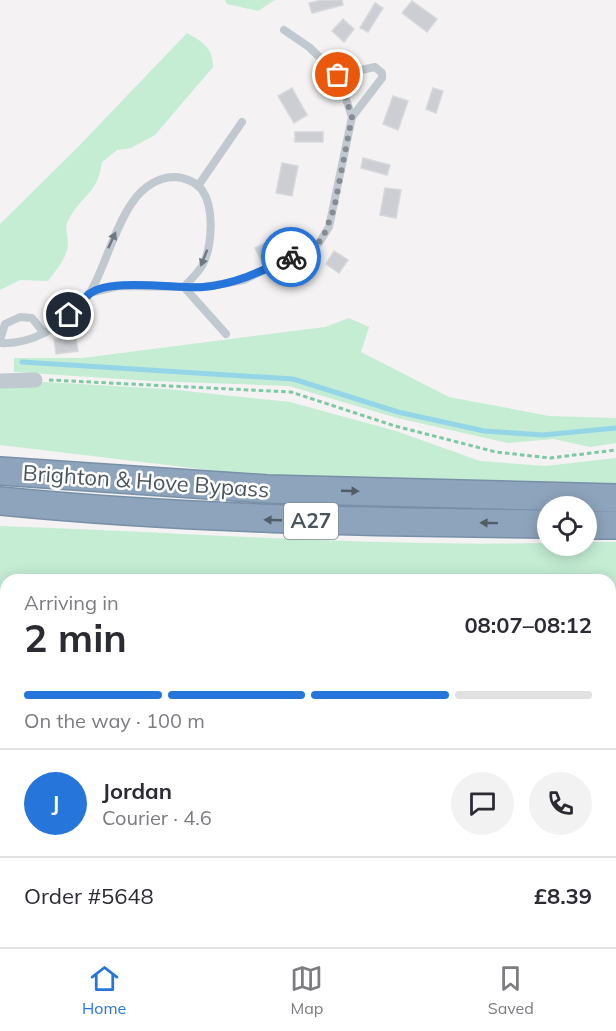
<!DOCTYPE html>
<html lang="en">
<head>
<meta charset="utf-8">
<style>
	body { margin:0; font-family:Mulish,sans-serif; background:#f2f2f3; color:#2b2b33; height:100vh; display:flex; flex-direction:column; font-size:22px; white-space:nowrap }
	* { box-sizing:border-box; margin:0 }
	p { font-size:20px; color:#7c7c81 }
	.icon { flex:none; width:33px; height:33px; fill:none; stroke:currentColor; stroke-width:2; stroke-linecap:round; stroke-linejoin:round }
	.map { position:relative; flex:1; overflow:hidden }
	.drawer { position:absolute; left:0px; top:574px; width:616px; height:374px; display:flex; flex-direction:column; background:#fff; border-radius:18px 18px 0 0; box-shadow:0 3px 15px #0003 }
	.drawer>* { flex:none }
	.buttons { position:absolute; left:537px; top:496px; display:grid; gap:12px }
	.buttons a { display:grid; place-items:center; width:60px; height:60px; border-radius:50%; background:#fff; box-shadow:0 3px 15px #0003; font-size:30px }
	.pin { position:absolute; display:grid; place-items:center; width:51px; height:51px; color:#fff; margin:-26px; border:3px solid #fff; border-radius:50%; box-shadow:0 2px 6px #0007 }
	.courier { position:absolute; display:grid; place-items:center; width:60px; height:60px; margin:-30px; border:4px solid #2575da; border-radius:50%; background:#fff; color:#222; box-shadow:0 2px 8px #0007 }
	.summary em { font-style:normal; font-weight:700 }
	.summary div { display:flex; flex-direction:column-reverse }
	.summary { display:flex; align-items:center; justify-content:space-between; height:102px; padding:0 24px }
	h1 { font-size:39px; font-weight:700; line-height:45px }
	.bar { display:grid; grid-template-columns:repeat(4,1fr); gap:9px 6px; align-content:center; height:72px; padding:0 24px }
	.bar i { height:8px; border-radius:4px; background:#e1e1e2 }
	.bar .active { background:#2575da }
	.bar p { grid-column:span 4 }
	.line { display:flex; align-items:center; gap:15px; padding:0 24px; border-top:2px solid #e1e1e2 }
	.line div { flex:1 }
	.round { display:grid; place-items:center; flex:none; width:63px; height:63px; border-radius:32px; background:#f2f2f3 }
	.dock { display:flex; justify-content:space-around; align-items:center; height:84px; border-top:2px solid #e1e1e2; background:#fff; font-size:16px; color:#7c7c81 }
	.dock a { display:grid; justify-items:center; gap:3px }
	.dock .active { color:#2575da }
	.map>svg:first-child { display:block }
</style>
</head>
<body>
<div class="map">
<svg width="616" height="947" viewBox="0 0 616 947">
	<rect width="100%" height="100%" fill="#f4f2f2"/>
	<g fill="#c4edd4">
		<path d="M225 0H275L258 11 227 4Z"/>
		<path d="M187 33C203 42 213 48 213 67L155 135 131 148 117 150 102 162C97 196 82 193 68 221 64 227 68 236 68 244 67 258 56 270 48 281L20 280 0 290V224L78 147Z"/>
		<path d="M349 318 369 327 361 352 449 397 549 416 616 418V443L590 447 554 439 508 443 397 418 289 386 152 381 14 372V358H82L325 327Z"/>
		<path d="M44 382 167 389 290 402 396 431 480 461 545 466 616 458V485L393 482 226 472 0 445V387Z"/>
		<path d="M0 526C183 532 365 547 547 543L548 546H586L587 542H616V774L611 778 610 580H6V942H101L0 947Z"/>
	</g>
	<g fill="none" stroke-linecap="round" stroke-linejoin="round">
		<path stroke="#94d6e7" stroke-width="5" d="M22 362 293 379 398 412 484 431 543 435 616 428"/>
	</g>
	<g fill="#ccced3" stroke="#d6d8dc" stroke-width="1.5">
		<path d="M322 0H342L343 5 312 13 309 3Z"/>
		<path d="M412 1 437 19 427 32 402 13Z"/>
		<path d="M375 3 383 8 368 32 360 28Z"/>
		<path d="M343 19 354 29 344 42 332 31Z"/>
		<path d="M292 88 307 115 294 123 278 96Z"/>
		<path d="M433 88 443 91 436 113 426 109Z"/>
		<path d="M393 96 408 101 398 130 383 124Z"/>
		<rect x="295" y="132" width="28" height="10"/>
		<path d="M363 158 390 165 387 175 361 168Z"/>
		<path d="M282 163 298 166 292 196 276 193Z"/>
		<path d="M385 188 401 190 396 218 380 215Z"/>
		<path d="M277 237 284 251 262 262 255 248Z"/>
		<path d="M334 251 348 260 339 273 326 264Z"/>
		<path d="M76 336 78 351 56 354 54 339Z"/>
		<path d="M610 900 616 903V932H612L610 937Z"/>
		<path d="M482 942H503L505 947H483Z"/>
		<path d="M510 942H533L534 947H511Z"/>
		<path d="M533 942H557L558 947H534Z"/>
	</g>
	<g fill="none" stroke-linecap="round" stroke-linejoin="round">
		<defs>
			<g id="highway">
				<path d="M0 471 267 489 616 498"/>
				<path d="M0 501C182 519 364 522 548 524"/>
				<path d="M586 525H616"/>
			</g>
		</defs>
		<use href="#highway" stroke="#788fa8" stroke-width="30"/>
		<g stroke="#7ec9a4" stroke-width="3" stroke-dasharray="4.5 3" stroke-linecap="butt">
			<path d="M49 380 291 392 395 426 496 452 550 458 616 450"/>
			<path d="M0 667 6 668"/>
			<path d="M610 772 616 769"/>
			<path d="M610 798 616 795"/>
			<path d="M50 947 90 942"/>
			<path d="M205 947 227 942"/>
			<path d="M295 947 308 942"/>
		</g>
		<g stroke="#c0c9cf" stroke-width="8">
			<path d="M338 75 375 67 382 73V78L352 117"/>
			<path d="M198 186 242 122"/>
			<path d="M184 287H205L244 280 319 243 329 227 352 117 338 75 309 47 284 30"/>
			<path d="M184 287 226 334"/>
			<path d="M0 340 5 324 20 317 32 318 44 333"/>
			<path d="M0 343C31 345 60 327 81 305 111 273 117 179 174 177 184 177 196 182 202 190 215 208 212 248 202 266 197 274 190 280 184 287L119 286 89 293"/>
		</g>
		<path stroke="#c0c9cf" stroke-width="15" d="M0 381 35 380"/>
		<use href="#highway" stroke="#8da4bc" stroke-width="27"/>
	</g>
	<defs><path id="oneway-solid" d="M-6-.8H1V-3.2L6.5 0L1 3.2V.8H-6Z" transform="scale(1.5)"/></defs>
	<g fill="#6d7880">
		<use href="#oneway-solid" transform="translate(112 240) rotate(-65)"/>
		<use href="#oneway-solid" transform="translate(204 258) rotate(111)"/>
	</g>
	<g fill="#515d67">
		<use href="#oneway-solid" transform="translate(350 491) rotate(2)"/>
		<use href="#oneway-solid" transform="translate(273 520) rotate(-178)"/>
		<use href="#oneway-solid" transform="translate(489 523) rotate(-179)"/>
	</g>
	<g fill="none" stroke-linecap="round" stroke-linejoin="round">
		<path stroke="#868c92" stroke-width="6" stroke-dasharray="0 10.8" d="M291 257 322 240 334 209 352 117 338 75"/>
		<path stroke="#2575da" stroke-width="8" d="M69 315C76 309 81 301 88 295 107 277 177 289 203 287 236 284 262 271 291 257"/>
	</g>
	<g text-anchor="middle" stroke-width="5" stroke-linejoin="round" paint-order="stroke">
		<rect fill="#fff" stroke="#80888e" stroke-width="1.5" x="284" y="503" width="54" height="36" rx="4.5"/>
		<g font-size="21" font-weight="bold" fill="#4a555e">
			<text x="311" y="528">A27</text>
		</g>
		<g font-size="22" fill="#4a555e" stroke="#fff">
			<text transform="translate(146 481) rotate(4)" y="8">Brighton &amp; Hove Bypass</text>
		</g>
	</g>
</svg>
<div class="buttons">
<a><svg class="icon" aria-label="locate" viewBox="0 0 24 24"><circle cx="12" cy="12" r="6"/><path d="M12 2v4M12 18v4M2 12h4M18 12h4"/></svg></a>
</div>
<div class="pin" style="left:338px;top:75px;background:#ea580c"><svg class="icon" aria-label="bag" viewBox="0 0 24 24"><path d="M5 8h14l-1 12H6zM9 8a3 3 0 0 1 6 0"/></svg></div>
<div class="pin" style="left:69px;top:315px;background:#1f2937"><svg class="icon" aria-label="home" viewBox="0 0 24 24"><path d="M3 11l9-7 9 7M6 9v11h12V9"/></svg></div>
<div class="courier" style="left:291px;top:257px"><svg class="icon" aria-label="bike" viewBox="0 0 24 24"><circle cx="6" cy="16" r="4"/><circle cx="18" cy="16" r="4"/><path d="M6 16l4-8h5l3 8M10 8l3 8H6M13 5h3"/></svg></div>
<section class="drawer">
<div class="summary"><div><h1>2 min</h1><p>Arriving in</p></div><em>08:07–08:12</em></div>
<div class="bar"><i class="active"></i><i class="active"></i><i class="active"></i><i></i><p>On the way · 100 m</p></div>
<div class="line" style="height:108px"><b class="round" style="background:#2575da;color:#fff">J</b><div><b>Jordan</b><p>Courier · 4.6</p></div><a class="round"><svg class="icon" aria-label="chat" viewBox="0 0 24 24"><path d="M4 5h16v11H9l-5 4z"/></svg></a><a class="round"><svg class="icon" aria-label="phone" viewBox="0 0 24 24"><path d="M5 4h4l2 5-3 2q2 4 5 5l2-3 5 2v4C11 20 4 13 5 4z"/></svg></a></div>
<div class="line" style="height:78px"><div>Order #5648</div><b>£8.39</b></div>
</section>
</div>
<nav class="dock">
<a class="active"><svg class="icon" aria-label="home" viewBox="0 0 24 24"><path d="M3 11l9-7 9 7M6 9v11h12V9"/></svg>Home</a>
<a><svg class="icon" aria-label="map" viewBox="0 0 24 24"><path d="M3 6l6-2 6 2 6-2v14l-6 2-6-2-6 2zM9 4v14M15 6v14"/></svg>Map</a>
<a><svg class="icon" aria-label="saved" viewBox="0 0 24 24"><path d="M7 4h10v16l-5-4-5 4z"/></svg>Saved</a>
</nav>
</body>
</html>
